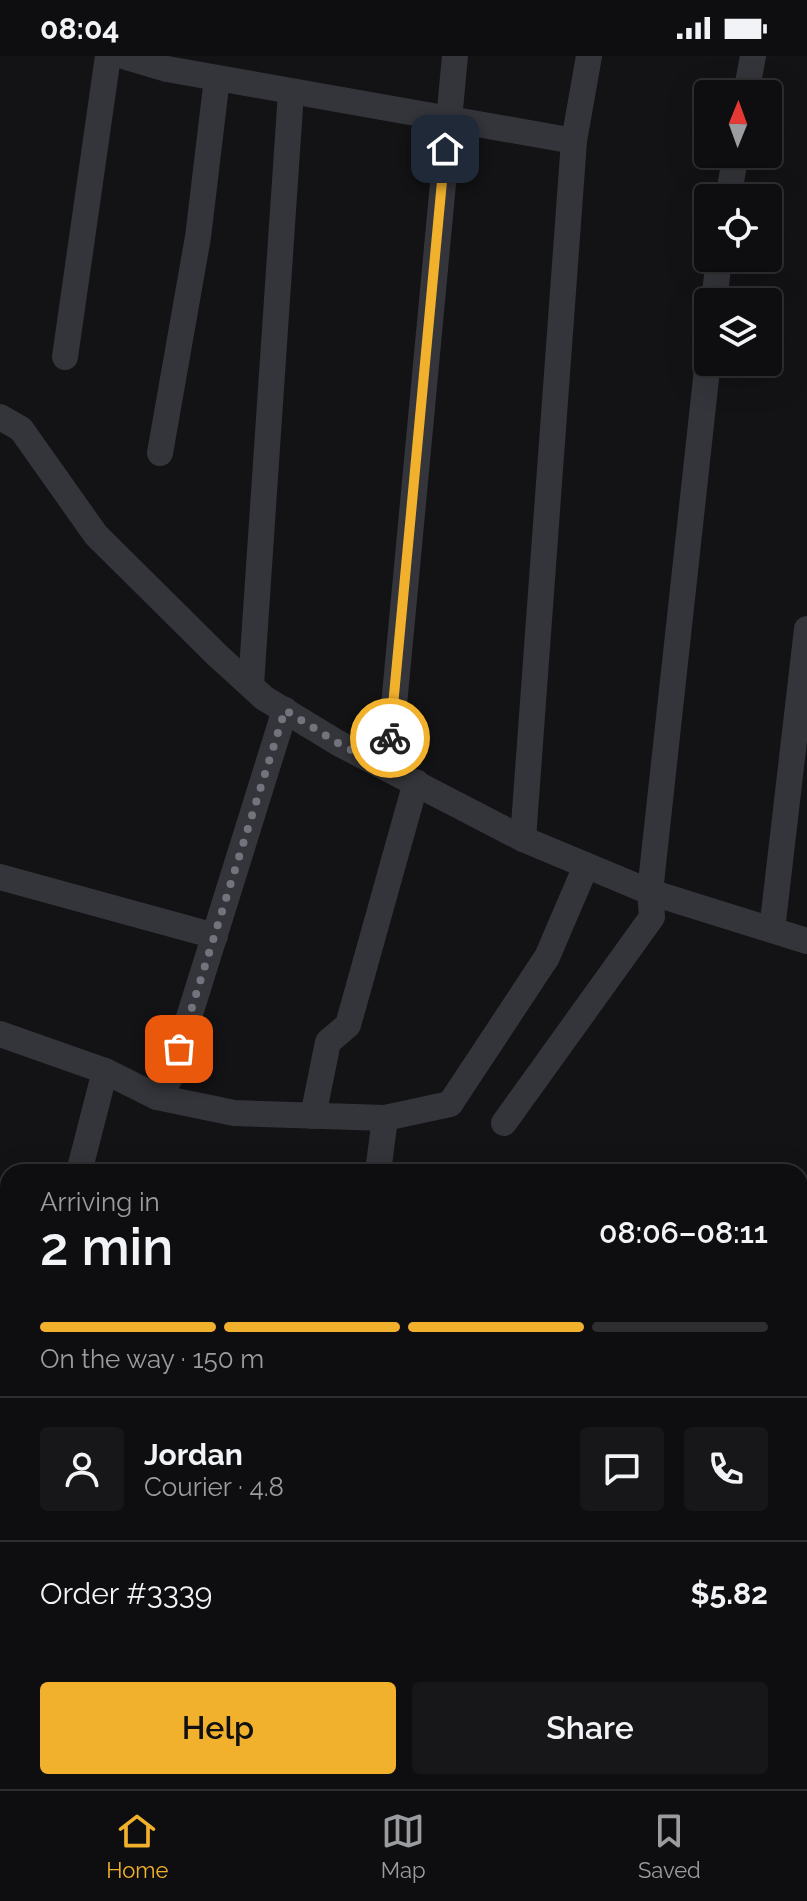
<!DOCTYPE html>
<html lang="en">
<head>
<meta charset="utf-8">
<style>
	body { margin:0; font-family:Raleway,sans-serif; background:#171719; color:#f1f3f6; height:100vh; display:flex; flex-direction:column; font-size:30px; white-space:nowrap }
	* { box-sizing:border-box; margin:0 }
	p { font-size:26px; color:#9b9c9f }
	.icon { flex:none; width:44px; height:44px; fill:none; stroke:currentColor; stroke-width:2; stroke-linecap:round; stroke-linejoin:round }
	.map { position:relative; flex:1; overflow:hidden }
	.details { position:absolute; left:0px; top:1108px; width:808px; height:626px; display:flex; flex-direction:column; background:#0e0e10; border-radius:24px 24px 0 0; box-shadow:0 8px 32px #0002,0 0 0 2px #2e2e30 }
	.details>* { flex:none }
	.needle { width:52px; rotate:1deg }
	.tools { position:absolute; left:694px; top:24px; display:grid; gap:16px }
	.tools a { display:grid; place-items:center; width:88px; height:88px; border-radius:8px; background:#0e0e10; box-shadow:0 8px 32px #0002,0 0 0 2px #2e2e30; font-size:40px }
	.pin { position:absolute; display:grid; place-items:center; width:68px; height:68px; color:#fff; margin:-34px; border-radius:16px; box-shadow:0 4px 12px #0006 }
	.courier { position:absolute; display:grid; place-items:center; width:80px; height:80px; margin:-40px; border:6px solid #f2b12d; border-radius:50%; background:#fff; color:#222; box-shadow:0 2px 10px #0007 }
	.summary em { font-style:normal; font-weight:600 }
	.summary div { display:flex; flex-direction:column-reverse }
	.summary { display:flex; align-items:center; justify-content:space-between; height:136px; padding:0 40px }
	h1 { font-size:52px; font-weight:600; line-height:60px }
	.bar { display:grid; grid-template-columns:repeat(4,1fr); gap:12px 8px; align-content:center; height:96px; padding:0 40px }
	.bar i { height:10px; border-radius:6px; background:#2e2e30 }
	.bar .selected { background:#f2b12d }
	.bar p { grid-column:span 4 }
	.line { display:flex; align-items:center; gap:20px; padding:0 40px; border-top:2px solid #2e2e30 }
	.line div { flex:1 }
	.round { display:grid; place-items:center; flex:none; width:84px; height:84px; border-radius:8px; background:#171719 }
	.primary-button { display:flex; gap:16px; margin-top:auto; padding:16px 40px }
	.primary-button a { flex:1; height:92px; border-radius:8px; background:#f2b12d; color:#111; font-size:32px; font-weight:600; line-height:92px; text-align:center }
	.primary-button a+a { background:#171719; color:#f1f3f6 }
	.status { display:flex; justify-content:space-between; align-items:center; height:56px; padding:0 40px; background:#0e0e10; direction:ltr }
	.status svg { height:22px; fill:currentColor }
	.menu { display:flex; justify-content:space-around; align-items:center; height:112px; border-top:2px solid #2e2e30; background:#0e0e10; font-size:22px; color:#9b9c9f }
	.menu a { display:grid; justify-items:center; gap:4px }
	.menu .selected { color:#f2b12d }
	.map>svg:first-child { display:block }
</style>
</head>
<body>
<div class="status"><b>08:04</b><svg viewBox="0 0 49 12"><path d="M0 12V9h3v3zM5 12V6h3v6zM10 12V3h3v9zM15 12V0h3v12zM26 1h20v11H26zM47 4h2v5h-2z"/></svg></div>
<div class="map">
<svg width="807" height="1733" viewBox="0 0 807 1733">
	<rect width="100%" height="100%" fill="#131315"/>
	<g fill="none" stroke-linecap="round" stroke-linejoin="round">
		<g stroke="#34353a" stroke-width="26">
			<path d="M123 0 167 13 574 85"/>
			<path d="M746 38 753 0"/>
			<path d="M728 142 736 98"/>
			<path d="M714 246 719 202"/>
			<path d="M65 301 108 0"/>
			<path d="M0 361 21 373 96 479 217 599 264 642 338 687 523 783 650 836 807 885"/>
			<path d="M160 397 198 181 217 22"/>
			<path d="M251 629 291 36"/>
			<path d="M388 713 455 0"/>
			<path d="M523 783 574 85 589 0"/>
			<path d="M0 821 215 880"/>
			<path d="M772 874 807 573"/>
			<path d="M0 978 105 1015 157 1041 170 1022 285 654"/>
			<path d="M157 1041 234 1057 385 1062 450 1048 547 901 586 810"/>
			<path d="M313 1060 328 986 348 969 416 726"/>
			<path d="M504 1067 652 861 650 836 708 304"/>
			<path d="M79 1116 105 1015"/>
			<path d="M378 1116 385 1062"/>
			<path d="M0 1262 8 1267"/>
			<path d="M800 1263 807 1261"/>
			<path d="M0 1354 8 1357"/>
			<path d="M0 1449 8 1426"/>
			<path d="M0 1574 8 1577"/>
			<path d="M800 1603 807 1606"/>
			<path d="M136 1726 137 1733"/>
			<path d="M266 1733 272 1726"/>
			<path d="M652 1733 654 1726"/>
		</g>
	</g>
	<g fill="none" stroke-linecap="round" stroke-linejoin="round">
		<path stroke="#71747d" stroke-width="8" stroke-dasharray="0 14.4" d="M179 993 285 654 338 687 388 713 390 682"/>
		<path stroke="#f2b12d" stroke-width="10" d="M390 682 445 93"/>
	</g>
</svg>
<div class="tools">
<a><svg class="needle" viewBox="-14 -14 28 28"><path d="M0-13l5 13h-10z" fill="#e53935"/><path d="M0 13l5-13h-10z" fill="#9b9c9f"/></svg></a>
<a><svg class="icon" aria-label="locate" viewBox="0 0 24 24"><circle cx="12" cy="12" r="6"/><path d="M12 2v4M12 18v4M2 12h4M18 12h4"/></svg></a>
<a><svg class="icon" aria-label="layers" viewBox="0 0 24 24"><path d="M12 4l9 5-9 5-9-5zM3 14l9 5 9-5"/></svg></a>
</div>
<div class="pin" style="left:179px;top:993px;background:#ea580c"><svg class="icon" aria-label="bag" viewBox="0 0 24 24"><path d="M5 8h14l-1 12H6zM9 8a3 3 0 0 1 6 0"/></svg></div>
<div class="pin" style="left:445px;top:93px;background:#1f2937"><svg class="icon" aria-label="home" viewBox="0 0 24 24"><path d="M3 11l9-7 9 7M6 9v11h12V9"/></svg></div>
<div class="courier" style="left:390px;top:682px"><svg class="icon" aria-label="bike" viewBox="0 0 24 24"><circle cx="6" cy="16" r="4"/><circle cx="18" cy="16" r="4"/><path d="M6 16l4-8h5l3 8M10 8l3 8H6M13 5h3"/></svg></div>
<section class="details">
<div class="summary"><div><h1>2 min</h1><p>Arriving in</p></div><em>08:06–08:11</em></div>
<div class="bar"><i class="selected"></i><i class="selected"></i><i class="selected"></i><i></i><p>On the way · 150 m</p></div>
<div class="line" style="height:144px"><a class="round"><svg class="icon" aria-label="person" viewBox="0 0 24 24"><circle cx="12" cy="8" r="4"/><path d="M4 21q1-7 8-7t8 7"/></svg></a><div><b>Jordan</b><p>Courier · 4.8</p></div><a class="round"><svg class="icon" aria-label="chat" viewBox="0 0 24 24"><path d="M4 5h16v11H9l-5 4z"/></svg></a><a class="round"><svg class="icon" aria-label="phone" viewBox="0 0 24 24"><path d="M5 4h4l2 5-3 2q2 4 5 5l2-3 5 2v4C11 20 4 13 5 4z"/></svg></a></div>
<div class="line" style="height:104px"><div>Order #3339</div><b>$5.82</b></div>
<div class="primary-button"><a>Help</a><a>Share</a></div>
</section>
</div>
<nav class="menu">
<a class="selected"><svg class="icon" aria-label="home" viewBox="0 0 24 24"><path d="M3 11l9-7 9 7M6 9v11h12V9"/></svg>Home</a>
<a><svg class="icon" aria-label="map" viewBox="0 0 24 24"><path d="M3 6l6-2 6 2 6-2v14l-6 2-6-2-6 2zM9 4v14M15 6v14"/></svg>Map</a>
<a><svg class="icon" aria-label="saved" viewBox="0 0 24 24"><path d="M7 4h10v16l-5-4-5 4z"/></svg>Saved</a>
</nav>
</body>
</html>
